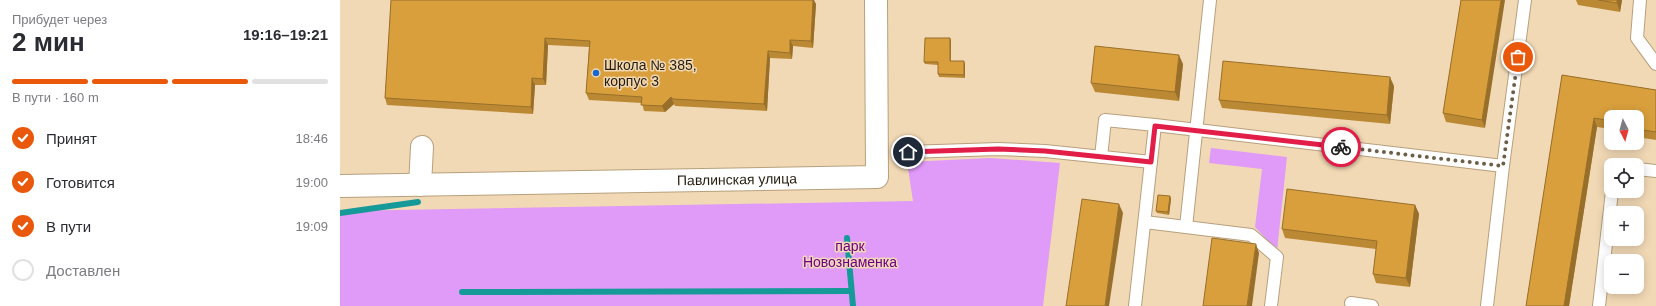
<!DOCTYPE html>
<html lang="ru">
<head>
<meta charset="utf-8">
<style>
	body { margin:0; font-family:Arial,sans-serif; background:#f7f7f7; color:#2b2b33; height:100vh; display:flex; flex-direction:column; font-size:15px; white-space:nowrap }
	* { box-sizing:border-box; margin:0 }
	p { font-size:13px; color:#7c7c81 }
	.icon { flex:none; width:22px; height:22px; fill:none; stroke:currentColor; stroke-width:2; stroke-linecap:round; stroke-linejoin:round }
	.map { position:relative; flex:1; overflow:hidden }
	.details { display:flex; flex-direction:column; background:#fff; width:340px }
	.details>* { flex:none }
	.needle { width:26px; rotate:174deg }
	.fabs { position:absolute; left:1264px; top:110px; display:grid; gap:8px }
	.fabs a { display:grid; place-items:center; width:40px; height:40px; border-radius:8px; background:#fff; box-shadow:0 2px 10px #0003; font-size:20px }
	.pin { position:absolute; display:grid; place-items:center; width:34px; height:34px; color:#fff; margin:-17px; border:2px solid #fff; border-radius:50%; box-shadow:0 1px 4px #0007 }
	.courier { position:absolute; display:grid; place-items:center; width:40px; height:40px; margin:-20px; border:3px solid #e11d48; border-radius:50%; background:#fff; color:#222; box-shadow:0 1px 5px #0007 }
	.summary em { font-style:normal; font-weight:700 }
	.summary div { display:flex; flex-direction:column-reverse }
	.summary { display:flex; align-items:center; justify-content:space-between; height:68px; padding:0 12px }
	h1 { font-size:26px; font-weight:700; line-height:30px }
	.bar { display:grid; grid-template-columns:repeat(4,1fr); gap:6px 4px; align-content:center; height:48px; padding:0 12px }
	.bar i { height:5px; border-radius:3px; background:#e1e1e2 }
	.bar .active { background:#ea580c }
	.bar p { grid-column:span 4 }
	ol { padding:0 12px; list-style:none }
	li { display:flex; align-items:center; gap:12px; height:44px }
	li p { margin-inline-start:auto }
	li .icon { padding:4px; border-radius:50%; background:#ea580c; color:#fff; stroke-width:4 }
	li:last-child { color:#7c7c81 }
	li i { width:22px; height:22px; border:2px solid #e1e1e2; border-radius:50% }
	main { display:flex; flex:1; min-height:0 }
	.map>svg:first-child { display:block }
</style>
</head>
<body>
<main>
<section class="details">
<div class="summary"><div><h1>2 мин</h1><p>Прибудет через</p></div><em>19:16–19:21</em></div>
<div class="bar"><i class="active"></i><i class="active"></i><i class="active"></i><i></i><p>В пути · 160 m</p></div>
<ol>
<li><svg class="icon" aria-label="check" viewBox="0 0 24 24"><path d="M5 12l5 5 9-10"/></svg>Принят<p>18:46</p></li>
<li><svg class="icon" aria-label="check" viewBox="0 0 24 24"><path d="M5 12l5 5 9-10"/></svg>Готовится<p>19:00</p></li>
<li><svg class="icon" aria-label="check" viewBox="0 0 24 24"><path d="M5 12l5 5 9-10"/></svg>В пути<p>19:09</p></li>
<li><i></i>Доставлен</li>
</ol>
</section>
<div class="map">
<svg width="1316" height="306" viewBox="0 0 1316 306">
	<rect width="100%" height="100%" fill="#f2d9b5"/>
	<g fill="#e09af8">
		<path d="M871 148 947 157 937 251 915 227 922 169 869 163Z"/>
		<path d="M650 158 720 163 703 306H0V211L573 201 567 162Z"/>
	</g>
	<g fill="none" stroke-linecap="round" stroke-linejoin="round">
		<g stroke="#169a99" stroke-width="6">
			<path d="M0 213 78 202"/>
			<path d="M507 238 513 306"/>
			<path d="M122 292 511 291"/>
		</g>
		<defs>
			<g id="lane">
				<path d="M1300 0 1297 38 1316 64"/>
				<path d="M815 125 1163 166"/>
				<path d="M567 152 658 149 705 151 811 162"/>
				<path d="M761 157 765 120 815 125 795 306"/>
				<path d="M1297 169 1316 171"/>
				<path d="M805 222 911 235 937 257 931 306"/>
				<path d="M846 227 870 0"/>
				<path d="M1011 303 1032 306"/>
				<path d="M1147 306 1163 166 1185 0"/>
				<path d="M1259 306 1272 191"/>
			</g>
			<g id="street">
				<path d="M80 185 82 147"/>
				<path id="s1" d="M0 186 537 177 536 0"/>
			</g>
		</defs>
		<use href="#lane" stroke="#b7a07d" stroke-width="14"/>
		<use href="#street" stroke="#b7a07d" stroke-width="24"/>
		<use href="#lane" stroke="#fff" stroke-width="12"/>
		<use href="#street" stroke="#fff" stroke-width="22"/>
	</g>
	<g fill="#bb8934">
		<path d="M51 0 476 4 473 48 453 46 452 59 430 58 427 111 335 106 334 104 325 112 304 111 302 103 249 100 246 93 249 47 208 45 206 85H195L193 114 47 105 45 98Z"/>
		<path d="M1121 0 1145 128 1106 122 1103 113Z"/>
		<path d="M1236 0H1282L1280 12 1238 5Z"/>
		<path d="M610 38 611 41V61L625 64V78L599 77 598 74V65L585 64 584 62Z"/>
		<path d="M843 64 839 101 755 92 751 83Z"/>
		<path d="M1222 75 1316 90V140L1297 137V117H1271V129L1257 127 1229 306H1186Z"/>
		<path d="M1054 86 1050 124 882 108 879 100Z"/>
		<path d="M830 196 831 199 829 215 817 213 816 211Z"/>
		<path d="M1075 205 1079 214 1070 287 1036 283 1033 274 1036 249 945 238 942 229Z"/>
	</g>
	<g fill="#986f2a">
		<path d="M473 0H474L476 4 473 48 471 41Z"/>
		<path d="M1161 0H1165L1145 128 1142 120Z"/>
		<path d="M1277 0H1282L1280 12 1277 3Z"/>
		<path d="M205 38 208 45 206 85 203 79Z"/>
		<path d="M610 38 611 41 610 64Z"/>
		<path d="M450 40 453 46 452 59 450 53Z"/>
		<path d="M428 51 430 58 427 111 424 104Z"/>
		<path d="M839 55 843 64 839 101 835 92Z"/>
		<path d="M624 61 625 64V78L624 75Z"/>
		<path d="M1050 77 1054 86 1050 124 1047 115Z"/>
		<path d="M192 78 195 85 193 114 191 107Z"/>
		<path d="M331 97 334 104 325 112 322 106Z"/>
		<path d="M1254 118 1257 127 1229 306H1224Z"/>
		<path d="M830 196 831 199 829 215 828 212Z"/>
		<path d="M779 204 783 213 769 306H765Z"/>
		<path d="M1075 205 1079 214 1070 287 1066 278Z"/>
		<path d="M916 244 919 253 912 306H907Z"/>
	</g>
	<g fill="#d99f3c" stroke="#986f2a">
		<path d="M51 0H473L471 41 450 40V53L428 51 424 104 333 99 331 97 322 106 301 105 302 97 246 93 250 41 205 38 203 79 192 78 191 107 45 98Z"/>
		<path d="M1121 0H1161L1142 120 1103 113Z"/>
		<path d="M1258 0H1277V3Z"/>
		<path d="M585 38H610V61H624V75L598 74V62H584Z"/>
		<path d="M755 46 839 55 835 92 751 83Z"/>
		<path d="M883 61 1050 77 1047 115 879 100Z"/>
		<path d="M1222 75 1316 90V132L1297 129V117H1271V121L1254 118 1224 306H1186Z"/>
		<path d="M947 189 1075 205 1066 278 1033 274 1037 241 942 229Z"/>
		<path d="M818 195 830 196 828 212 816 211Z"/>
		<path d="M742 199 779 204 765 306H726Z"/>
		<path d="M872 238 916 244 907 306H863Z"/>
	</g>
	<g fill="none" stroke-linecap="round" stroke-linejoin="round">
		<path stroke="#6d5e48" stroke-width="4" stroke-dasharray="0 7.2" d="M1001 147 1163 166 1178 57"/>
		<path stroke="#e11d48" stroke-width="5" d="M568 152 658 149 705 151 811 162 815 126 1001 147"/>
	</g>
	<circle fill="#1368d2" stroke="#f2d9b5" stroke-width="1.5" cx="256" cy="73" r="4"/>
	<g text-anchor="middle" stroke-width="3" stroke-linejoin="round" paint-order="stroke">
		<g font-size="14" fill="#251c0e" stroke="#f2d9b5" text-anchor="start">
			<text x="264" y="70">Школа № 385,<tspan x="264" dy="16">корпус 3</tspan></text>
		</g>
		<g font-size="14" fill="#251c0e" stroke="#f2d9b5">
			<text dy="5" stroke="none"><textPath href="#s1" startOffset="397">Павлинская улица</textPath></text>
		</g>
		<g font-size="14" fill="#6d0087" stroke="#f2d9b5">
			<text x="510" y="251">парк<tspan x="510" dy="16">Новознаменка</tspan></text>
		</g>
	</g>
</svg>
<div class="fabs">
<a><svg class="needle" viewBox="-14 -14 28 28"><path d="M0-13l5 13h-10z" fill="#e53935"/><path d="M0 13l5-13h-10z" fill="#7c7c81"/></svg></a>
<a><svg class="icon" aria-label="locate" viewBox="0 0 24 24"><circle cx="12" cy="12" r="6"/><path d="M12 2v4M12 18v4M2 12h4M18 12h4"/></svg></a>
<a>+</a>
<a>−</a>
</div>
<div class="pin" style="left:1178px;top:57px;background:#ea580c"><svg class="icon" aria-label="bag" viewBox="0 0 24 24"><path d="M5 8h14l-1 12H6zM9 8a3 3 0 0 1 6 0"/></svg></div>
<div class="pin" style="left:568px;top:152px;background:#1f2937"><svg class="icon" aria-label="home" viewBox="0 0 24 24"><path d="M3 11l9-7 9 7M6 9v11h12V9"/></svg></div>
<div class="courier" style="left:1001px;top:147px"><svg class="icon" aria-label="bike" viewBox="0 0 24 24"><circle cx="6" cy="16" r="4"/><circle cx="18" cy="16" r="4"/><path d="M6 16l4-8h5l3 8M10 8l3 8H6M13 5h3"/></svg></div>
</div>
</main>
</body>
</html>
